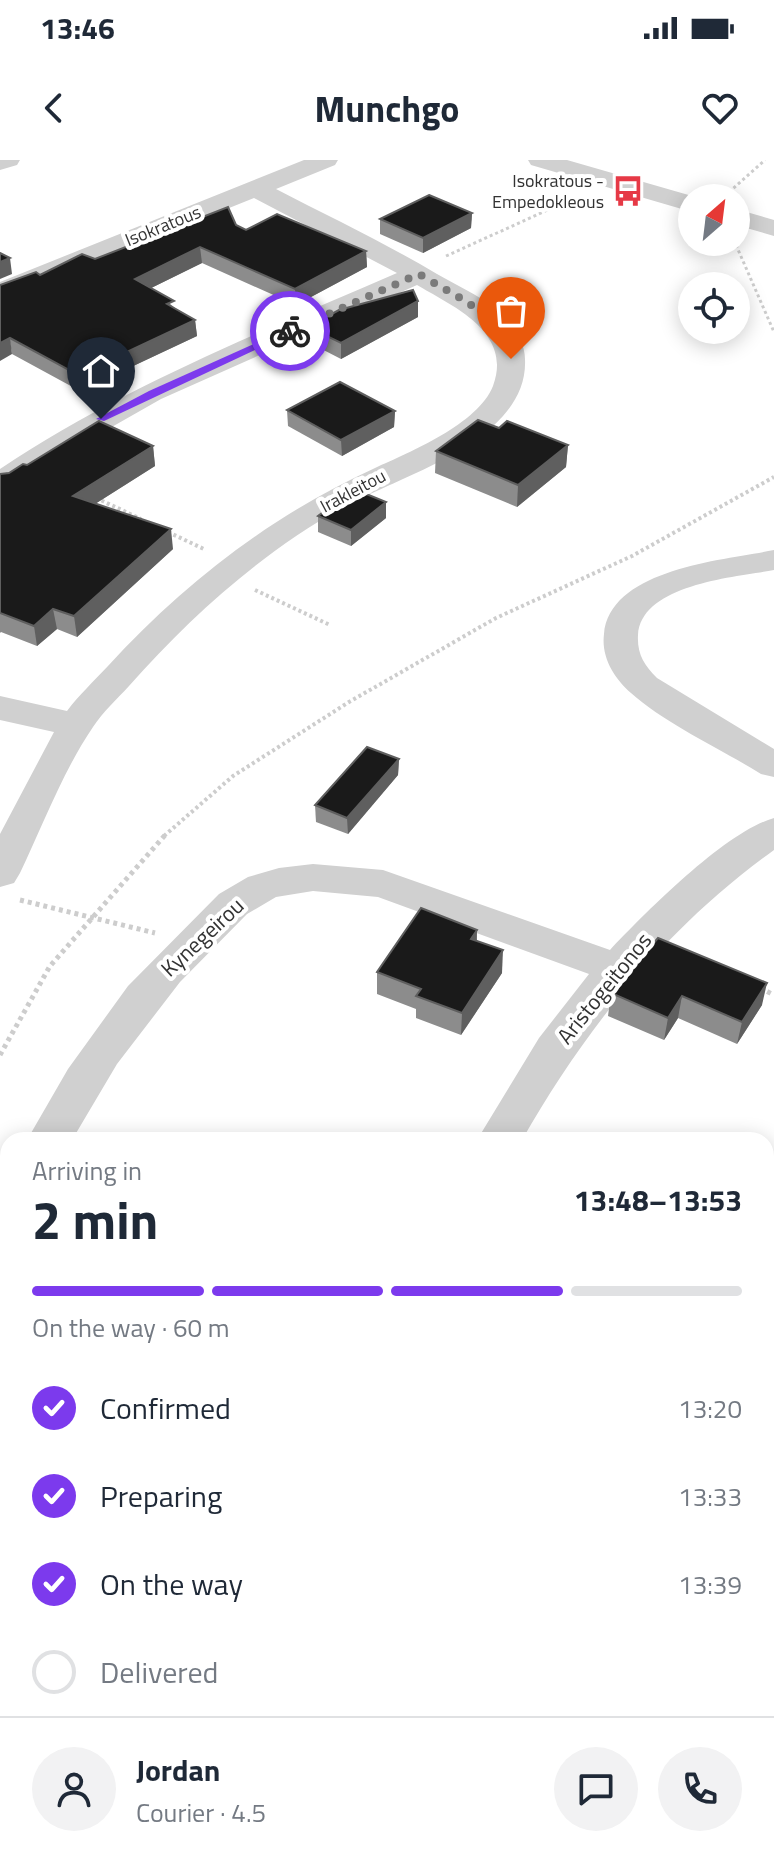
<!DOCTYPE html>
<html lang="en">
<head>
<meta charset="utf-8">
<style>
	body { margin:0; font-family:"Titillium Web",sans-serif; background:#f2f2f3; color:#1f2937; height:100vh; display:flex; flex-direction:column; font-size:30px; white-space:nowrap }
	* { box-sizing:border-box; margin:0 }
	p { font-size:26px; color:#747a83 }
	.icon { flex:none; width:44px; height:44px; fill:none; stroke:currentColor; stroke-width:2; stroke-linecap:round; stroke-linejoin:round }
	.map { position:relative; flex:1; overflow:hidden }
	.details { position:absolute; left:0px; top:972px; width:774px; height:744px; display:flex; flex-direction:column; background:#fff; border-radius:24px 24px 0 0; box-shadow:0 4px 20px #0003 }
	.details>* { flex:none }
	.needle { width:52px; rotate:28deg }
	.buttons { position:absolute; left:678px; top:24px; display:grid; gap:16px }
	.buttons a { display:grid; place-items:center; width:72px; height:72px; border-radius:50%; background:#fff; box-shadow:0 4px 20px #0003; font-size:40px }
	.pin { position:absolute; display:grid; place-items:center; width:68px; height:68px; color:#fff; margin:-82px -34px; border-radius:50% 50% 50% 0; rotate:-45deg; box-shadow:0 0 8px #0007 }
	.pin .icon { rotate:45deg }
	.courier { position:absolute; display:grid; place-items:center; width:80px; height:80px; margin:-40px; border:6px solid #7c3aed; border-radius:50%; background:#fff; color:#222; box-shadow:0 2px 10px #0007 }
	.summary em { font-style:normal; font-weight:700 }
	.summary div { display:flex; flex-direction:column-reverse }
	.summary { display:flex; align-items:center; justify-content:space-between; height:136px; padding:0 32px }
	h1 { font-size:52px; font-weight:700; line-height:60px }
	.bar { display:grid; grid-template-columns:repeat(4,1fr); gap:12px 8px; align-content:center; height:96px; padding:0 32px }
	.bar i { height:10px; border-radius:6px; background:#e0e1e3 }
	.bar .active { background:#7c3aed }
	.bar p { grid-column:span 4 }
	.line { display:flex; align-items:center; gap:20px; padding:0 32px; border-top:2px solid #e0e1e3 }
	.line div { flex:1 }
	.round { display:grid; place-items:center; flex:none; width:84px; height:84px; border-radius:42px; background:#f2f2f3 }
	ol { padding:0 32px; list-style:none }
	li { display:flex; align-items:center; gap:24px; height:88px }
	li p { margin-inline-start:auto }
	li .icon { padding:8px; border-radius:50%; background:#7c3aed; color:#fff; stroke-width:4 }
	li:last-child { color:#747a83 }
	li i { width:44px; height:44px; border:4px solid #e0e1e3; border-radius:50% }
	.status { display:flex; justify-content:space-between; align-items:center; height:56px; padding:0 40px; background:#fff; direction:ltr }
	.status svg { height:22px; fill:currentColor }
	header { display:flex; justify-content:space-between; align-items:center; height:104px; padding:0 32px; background:#fff; font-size:36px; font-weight:700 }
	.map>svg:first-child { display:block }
</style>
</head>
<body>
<div class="status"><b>13:46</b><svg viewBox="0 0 49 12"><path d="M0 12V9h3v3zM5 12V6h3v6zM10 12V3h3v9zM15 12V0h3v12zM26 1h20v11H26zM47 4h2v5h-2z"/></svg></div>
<header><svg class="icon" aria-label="back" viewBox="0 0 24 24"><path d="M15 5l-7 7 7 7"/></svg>Munchgo<svg class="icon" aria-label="heart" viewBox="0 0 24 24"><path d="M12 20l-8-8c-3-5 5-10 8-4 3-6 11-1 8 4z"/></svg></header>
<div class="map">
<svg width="774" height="1716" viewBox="0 0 774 1716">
	<rect width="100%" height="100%" fill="#fff"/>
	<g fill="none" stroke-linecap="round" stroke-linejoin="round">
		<g stroke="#cdcdcd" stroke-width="3" stroke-dasharray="3 3" stroke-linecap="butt">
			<path d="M729 32 765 0"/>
			<path d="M736 85 774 172"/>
			<path d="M446 96 572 39"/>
		</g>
		<g stroke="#cdcdcd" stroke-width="4" stroke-dasharray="3 3" stroke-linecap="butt">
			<path d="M96 338 141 359"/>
			<path d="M168 372 206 390"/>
			<path d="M255 430 330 465"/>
			<path d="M164 676 233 616 349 542 496 458 632 396 774 317"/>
		</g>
		<g stroke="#cdcdcd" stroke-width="5" stroke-dasharray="4 4" stroke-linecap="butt">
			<path d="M20 740 155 773"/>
			<path d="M760 828 774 835"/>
			<path d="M0 895 50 806 166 674"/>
		</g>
		<g stroke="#cdcdcd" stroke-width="6" stroke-dasharray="5 5" stroke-linecap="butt">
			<path d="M766 1695 774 1694"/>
			<path d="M643 1716 690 1708"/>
		</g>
		<g fill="#d0d0d0" fill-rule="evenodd">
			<path d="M0 0H20L17 5 0 10Z"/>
			<path d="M304 0H338L335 5 276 29C330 57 385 83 437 114 456 125 477 134 494 148 508 160 525 179 525 199 529 281 399 316 342 348 261 393 191 456 129 526 117 539 103 552 93 567 63 611 43 665 20 713L14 723 0 727V674L54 572 0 560V536L67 551C79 535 94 521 108 506 184 423 272 355 375 308 410 292 478 264 493 226 513 172 454 147 417 125L161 239 59 297 11 330 0 332V309C124 226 261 172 397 113L254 38 0 140V122Z"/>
			<path d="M528 0H567L699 38H692V52L531 5Z"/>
			<path d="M736 49 774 60V76L736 65Z"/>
			<path d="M774 390V410C736 417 641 424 638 475 637 494 644 505 657 518L774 589V617L761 614C721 589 664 563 631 533 614 518 601 497 604 474 610 408 725 400 774 390Z"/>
			<path d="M774 658V690C667 767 587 866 522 980H477L539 878 589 814 378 737 313 731 276 737 247 754 180 822 117 904 72 980H27L68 909 128 826 219 734 248 717 279 708 313 704 383 710 610 790C646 752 725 672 774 658Z"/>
			<path d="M8 1043V1098L0 1100V1046Z"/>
			<path d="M375 1708H435L436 1716H376Z"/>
		</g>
	</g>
	<g fill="#8c8c8c">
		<path d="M472 53 471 68 423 93 380 74V59Z"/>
		<path d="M236 65 246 70 366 91 367 107 296 145 202 103 151 128 175 148 195 160 197 176 80 231 12 194 0 125 95 99Z"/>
		<path d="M418 157 341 199 308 182V167Z"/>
		<path d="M287 250 395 251 394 267 342 296 288 266Z"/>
		<path d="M499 268 568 285 566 307 517 347 435 313 436 291Z"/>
		<path d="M153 286 155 306 95 344 173 389 77 477 57 469 37 486 1 472 0 473V314Z"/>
		<path d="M318 356 386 358 351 386 318 372Z"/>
		<path d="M399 599 398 615 348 674 316 662 315 645Z"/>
		<path d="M477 770V780L502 813 461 875 416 858V849L377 834V812Z"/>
		<path d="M658 778 762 845 737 884 678 858 664 880 608 856 611 833Z"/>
		<path d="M8 1150V1313L0 1312V1173Z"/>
		<path d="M0 1349H8V1690L0 1691Z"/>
	</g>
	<g fill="#5f5f5f">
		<path d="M472 53 471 68 423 93V78Z"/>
		<path d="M200 87 202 103 137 135 135 119Z"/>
		<path d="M366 91 367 107 296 145 295 129Z"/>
		<path d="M10 98 12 114 0 119V102Z"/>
		<path d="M418 141V157L341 199V183Z"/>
		<path d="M195 160 197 176 80 231 78 215Z"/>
		<path d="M10 178 12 194 0 201V183Z"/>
		<path d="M395 251 394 267 342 296 341 280Z"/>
		<path d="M568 285 566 307 517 347 518 325Z"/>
		<path d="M153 286 155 306 76 356 73 336Z"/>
		<path d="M386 342V358L351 386V370Z"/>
		<path d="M171 369 173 389 77 477 74 456Z"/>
		<path d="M53 449 57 469 37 486 34 466Z"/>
		<path d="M399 599 398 615 348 674 347 658Z"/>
		<path d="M477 770 476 792 471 779Z"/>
		<path d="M503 790 502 813 461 875 462 853Z"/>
		<path d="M767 823 762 845 737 884 742 862Z"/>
		<path d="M682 836 678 858 664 880 668 858Z"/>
	</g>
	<g fill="#1a1a1a" stroke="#5f5f5f" stroke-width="2">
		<path d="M429 35 472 53 423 78 380 59Z"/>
		<path d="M228 47 236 65 246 70 277 54 366 91 295 129 200 87 135 119 174 141 167 144 195 160 78 215 10 178 0 183V125L36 112 40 115 82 94 95 99Z"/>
		<path d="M0 93 10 98 0 102Z"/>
		<path d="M413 130 418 141 341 183 308 167 339 150Z"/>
		<path d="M340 222 395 251 341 280 287 250Z"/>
		<path d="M478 260 499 268 507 261 568 285 518 325 436 291Z"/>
		<path d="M99 261 153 286 73 336 171 369 74 456 53 449 34 466 0 453V314L9 313 23 304 27 305Z"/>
		<path d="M354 329 386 342 351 370 318 356Z"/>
		<path d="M367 587 399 599 347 658 315 645Z"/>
		<path d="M421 748 477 770 471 779 503 790 462 853 416 836 421 829 377 812Z"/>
		<path d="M658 778 767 823 742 862 682 836 668 858 611 833Z"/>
		<path d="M8 1150V1294L0 1293V1173Z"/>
		<path d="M0 1349H8V1674L0 1675Z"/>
		<path d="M209 1708H307L308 1716H209Z"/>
	</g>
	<path fill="#7c3aed" d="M287 169 295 171 104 261 96 259 149 231Z"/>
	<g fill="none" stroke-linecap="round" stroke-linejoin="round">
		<path stroke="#7a7a7a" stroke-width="8" stroke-dasharray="0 14.4" d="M290 171 419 114C458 138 499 152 511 199"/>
	</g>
	<defs>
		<symbol id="bus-bare" viewBox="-9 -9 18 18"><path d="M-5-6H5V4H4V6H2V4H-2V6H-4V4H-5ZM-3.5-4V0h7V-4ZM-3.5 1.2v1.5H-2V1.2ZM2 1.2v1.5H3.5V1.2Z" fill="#e63946" stroke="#fff" stroke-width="2.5" paint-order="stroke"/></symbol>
	</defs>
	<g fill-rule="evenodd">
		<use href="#bus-bare" x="606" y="9" width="44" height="44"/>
	</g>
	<g text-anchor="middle" stroke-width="8" stroke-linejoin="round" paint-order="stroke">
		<g font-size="18" fill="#333" stroke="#fff" text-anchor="end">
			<text x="604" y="27">Isokratous -<tspan x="604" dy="21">Empedokleous</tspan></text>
		</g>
		<g font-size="18" fill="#333" stroke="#fff">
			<text transform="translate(163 66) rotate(-22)" y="6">Isokratous</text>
			<text transform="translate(353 331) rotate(-28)" y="6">Irakleitou</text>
		</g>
		<g font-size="22" fill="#333" stroke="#fff">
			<text transform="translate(202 777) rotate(-43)" y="8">Kynegeirou</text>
			<text transform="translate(604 828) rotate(-51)" y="8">Aristogeitonos</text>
		</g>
	</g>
</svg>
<div class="buttons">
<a><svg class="needle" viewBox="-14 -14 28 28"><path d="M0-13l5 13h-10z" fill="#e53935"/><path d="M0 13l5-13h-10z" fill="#747a83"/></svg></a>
<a><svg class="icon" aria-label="locate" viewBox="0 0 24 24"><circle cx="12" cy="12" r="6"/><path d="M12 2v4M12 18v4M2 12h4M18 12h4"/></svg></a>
</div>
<div class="pin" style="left:511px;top:199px;background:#ea580c"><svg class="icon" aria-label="bag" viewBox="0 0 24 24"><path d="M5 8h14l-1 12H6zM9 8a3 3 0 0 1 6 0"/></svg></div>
<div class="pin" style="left:101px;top:259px;background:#1f2937"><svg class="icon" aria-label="home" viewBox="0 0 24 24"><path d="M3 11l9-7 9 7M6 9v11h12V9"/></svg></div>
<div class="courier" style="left:290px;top:171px"><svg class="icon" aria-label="bike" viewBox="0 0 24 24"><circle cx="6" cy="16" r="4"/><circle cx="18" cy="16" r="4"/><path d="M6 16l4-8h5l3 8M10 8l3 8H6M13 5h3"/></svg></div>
<section class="details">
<div class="summary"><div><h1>2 min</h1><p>Arriving in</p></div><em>13:48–13:53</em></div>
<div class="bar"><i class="active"></i><i class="active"></i><i class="active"></i><i></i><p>On the way · 60 m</p></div>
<ol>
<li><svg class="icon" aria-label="check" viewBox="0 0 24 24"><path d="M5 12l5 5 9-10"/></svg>Confirmed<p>13:20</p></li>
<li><svg class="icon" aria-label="check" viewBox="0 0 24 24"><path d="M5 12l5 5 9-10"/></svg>Preparing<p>13:33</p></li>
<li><svg class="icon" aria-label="check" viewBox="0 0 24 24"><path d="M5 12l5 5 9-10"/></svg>On the way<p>13:39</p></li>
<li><i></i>Delivered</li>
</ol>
<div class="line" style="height:144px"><a class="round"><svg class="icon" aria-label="person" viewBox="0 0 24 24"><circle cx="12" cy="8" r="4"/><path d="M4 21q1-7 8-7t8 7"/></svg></a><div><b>Jordan</b><p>Courier · 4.5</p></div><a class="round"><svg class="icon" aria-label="chat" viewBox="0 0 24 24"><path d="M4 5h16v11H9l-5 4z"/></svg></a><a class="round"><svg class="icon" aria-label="phone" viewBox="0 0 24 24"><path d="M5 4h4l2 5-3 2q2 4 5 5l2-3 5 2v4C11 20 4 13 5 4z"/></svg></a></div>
</section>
</div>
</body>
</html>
